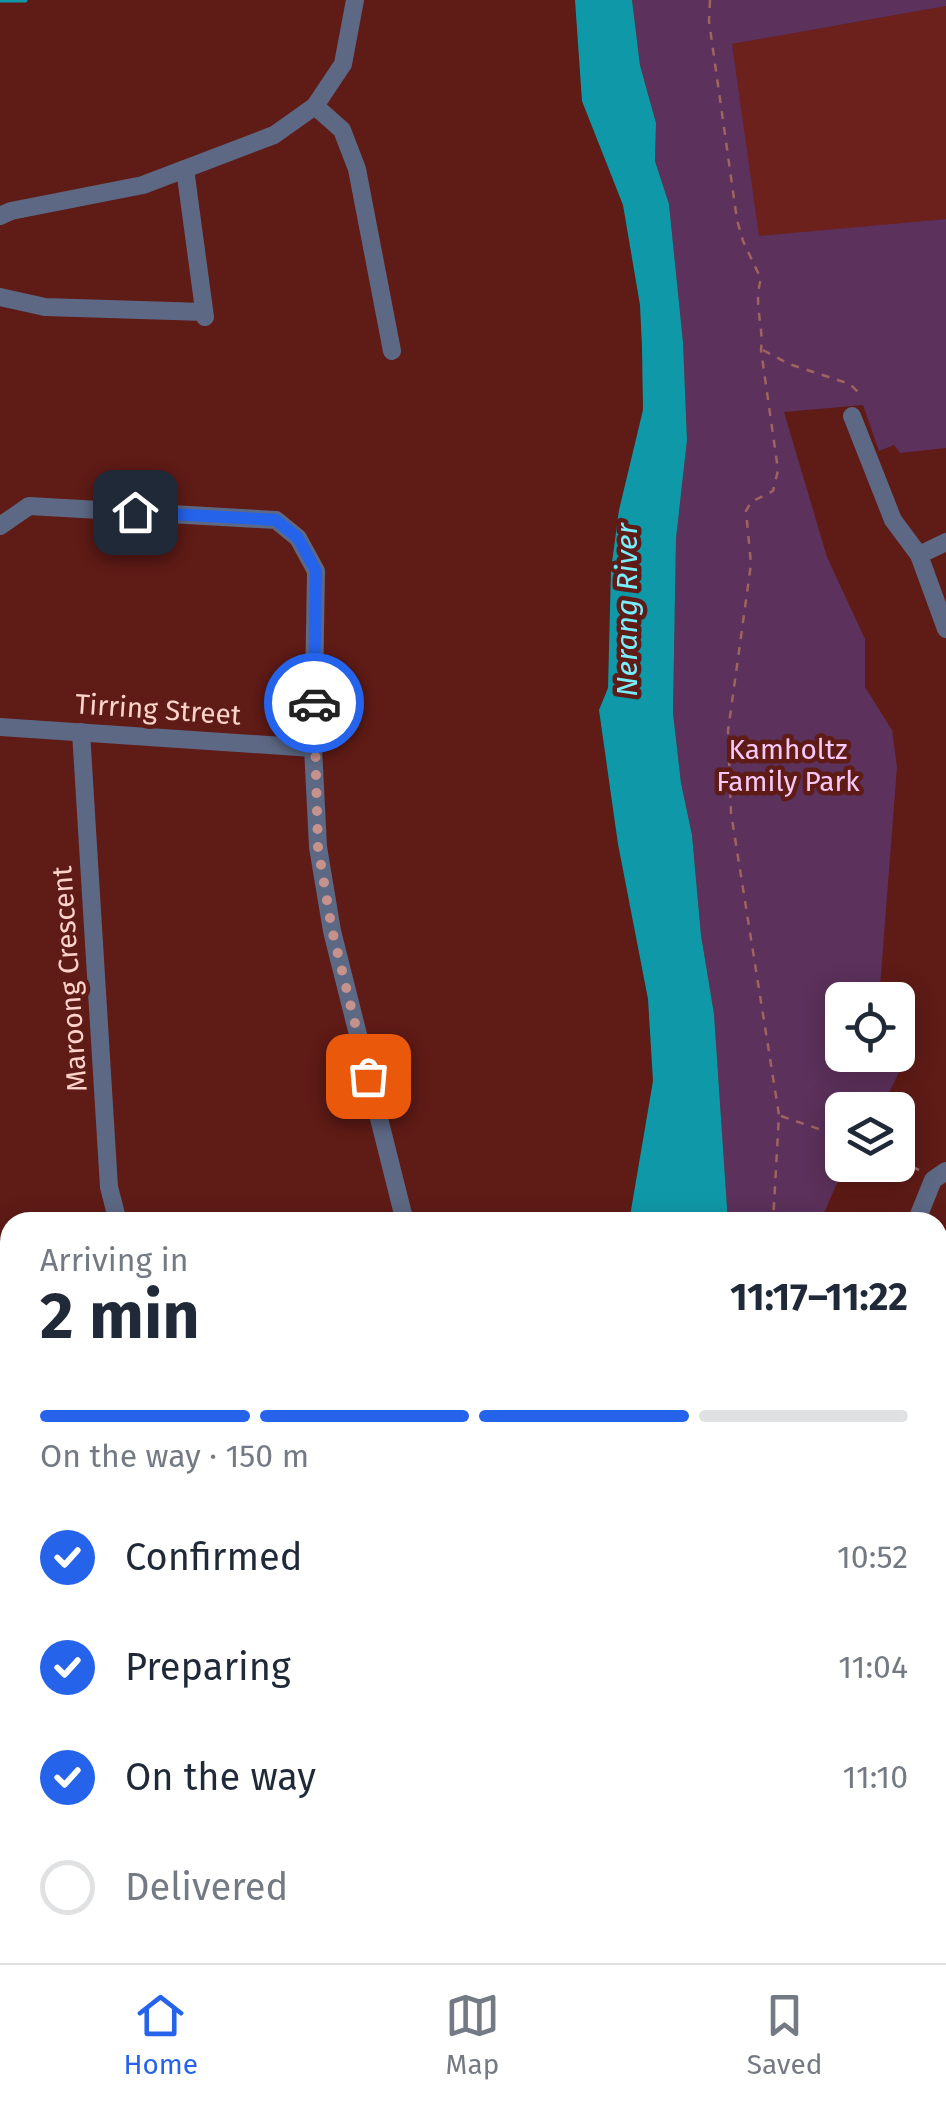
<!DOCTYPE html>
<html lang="en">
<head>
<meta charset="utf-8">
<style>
	body { margin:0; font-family:"Fira Sans",sans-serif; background:#f6f6f7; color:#1f2937; height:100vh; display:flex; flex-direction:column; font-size:38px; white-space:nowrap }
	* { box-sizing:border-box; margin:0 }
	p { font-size:32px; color:#747a83 }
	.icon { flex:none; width:55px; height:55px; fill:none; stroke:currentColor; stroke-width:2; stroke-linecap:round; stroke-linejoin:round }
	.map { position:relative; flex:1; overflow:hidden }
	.sheet { position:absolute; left:0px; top:1212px; width:948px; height:752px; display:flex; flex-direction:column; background:#fff; border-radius:30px 30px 0 0; box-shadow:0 5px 25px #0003 }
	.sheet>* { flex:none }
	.tools { position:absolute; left:825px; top:982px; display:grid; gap:20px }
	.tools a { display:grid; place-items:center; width:90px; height:90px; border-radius:15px; background:#fff; box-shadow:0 5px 25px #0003; font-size:50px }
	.pin { position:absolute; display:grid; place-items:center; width:85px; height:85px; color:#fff; margin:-42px; border-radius:20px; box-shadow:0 5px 15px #0006 }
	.courier { position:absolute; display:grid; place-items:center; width:100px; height:100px; margin:-50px; border:8px solid #2563eb; border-radius:50%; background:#fff; color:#222; box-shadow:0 2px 12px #0007 }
	.overview em { font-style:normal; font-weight:700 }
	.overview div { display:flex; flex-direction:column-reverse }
	.overview { display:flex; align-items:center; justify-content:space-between; height:170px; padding:0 40px }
	h1 { font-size:65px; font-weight:700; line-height:75px }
	.bar { display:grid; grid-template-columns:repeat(4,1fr); gap:15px 10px; align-content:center; height:120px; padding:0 40px }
	.bar i { height:12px; border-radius:8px; background:#e0e1e3 }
	.bar .on { background:#2563eb }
	.bar p { grid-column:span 4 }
	ol { padding:0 40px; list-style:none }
	li { display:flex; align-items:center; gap:30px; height:110px }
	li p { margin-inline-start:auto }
	li .icon { padding:10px; border-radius:50%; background:#2563eb; color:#fff; stroke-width:4 }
	li:last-child { color:#747a83 }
	li i { width:55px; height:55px; border:5px solid #e0e1e3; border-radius:50% }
	.menu { display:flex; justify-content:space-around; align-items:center; height:140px; border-top:2px solid #e0e1e3; background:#fff; font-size:28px; color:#747a83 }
	.menu a { display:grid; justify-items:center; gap:5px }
	.menu .on { color:#2563eb }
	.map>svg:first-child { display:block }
</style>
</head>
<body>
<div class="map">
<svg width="946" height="1963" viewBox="0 0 946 1963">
	<rect width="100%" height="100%" fill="#5f1b16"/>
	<path fill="#6d211c" d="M946 6V219L758 237 732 44Z"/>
	<g fill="#5c315b">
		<path d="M632 0H946V6L732 44 759 236 946 219V448L900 453 894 445 879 451 863 405 784 412 827 557 865 639V687L892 730 897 767 879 1000H842V1055H892L899 1072 881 1110H842V1165H845L820 1222H728L714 1014 701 935 692 835 681 783 673 713 676 539 687 440 683 342 669 204 655 161 656 123 640 64Z"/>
		<path d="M938 1718 946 1720V1963H819L821 1955H938Z"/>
	</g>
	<path fill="#0f99a8" d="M575 0H632L640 65 656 123 655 161 669 204 683 342 687 440 676 539 673 713 681 783 692 835 701 935 714 1014 728 1222H629L653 1081 648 999 618 844 599 710 608 688 611 570 619 510 643 410 642 347 640 305 623 205 582 101Z"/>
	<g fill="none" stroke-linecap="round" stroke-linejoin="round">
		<path stroke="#0f99a8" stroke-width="5" d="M0 0H25"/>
		<g stroke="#9e645e" stroke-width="2.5" stroke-dasharray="8 8" stroke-linecap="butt">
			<path d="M710 0 709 21 737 220 743 241 761 279C753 304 764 325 761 350L778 470 773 491 751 502 746 511 751 564 728 731 731 813 779 1115 773 1222"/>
			<path d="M763 350 789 364 850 384 858 392 857 398"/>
			<path d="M781 1116 842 1137"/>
			<path d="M898 1160 919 1170"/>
			<path d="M938 1545 946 1548"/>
			<path d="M0 1834 10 1838"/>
			<path d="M204 1955 209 1963"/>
		</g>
		<g stroke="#5d6884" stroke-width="18">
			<path d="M315 106 342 130 357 169 392 351"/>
			<path d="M185 169 205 317"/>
			<path d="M0 216 11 211 143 185 274 135 315 106 343 64 355 0"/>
			<path d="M0 297 45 307 204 312"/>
			<path d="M852 416 893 520 919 555 946 629"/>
			<path d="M0 526 29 506 276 520 298 538 316 571 313 748 318 847 332 931 405 1222"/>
			<path d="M919 555 946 542"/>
			<path d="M0 727 313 748"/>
			<path d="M81 732 109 1187 118 1222"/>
			<path d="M916 1222 933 1180 946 1171"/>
			<path d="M0 1413 10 1423"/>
			<path d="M938 1424 946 1433"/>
			<path d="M0 1661 10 1665"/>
			<path d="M386 1955 393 1963"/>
			<path d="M681 1955 684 1963"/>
		</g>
		<g stroke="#8298d2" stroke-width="25">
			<path d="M0 1926 10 1932"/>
			<path d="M46 1955 58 1963"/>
		</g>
	</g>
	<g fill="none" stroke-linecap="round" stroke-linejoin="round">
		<path stroke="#c6938c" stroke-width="10" stroke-dasharray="0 18" d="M314 703 318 847 332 930 368 1076"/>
		<path stroke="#2563eb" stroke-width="12" d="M135 512 276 520 298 538 316 571 314 703"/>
	</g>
	<g text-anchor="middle" stroke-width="9" stroke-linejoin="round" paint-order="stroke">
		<g font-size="28" fill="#fed3cc" stroke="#5f1b16">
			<text transform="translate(158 709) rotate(4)" y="10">Tirring Street</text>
			<text transform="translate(69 979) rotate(-94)" y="10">Maroong Crescent</text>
		</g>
		<g font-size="28" fill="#f9c8f6" stroke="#5f1b16">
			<text x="788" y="759">Kamholtz<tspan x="788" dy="32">Family Park</tspan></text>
		</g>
		<g font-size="30" font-style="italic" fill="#79eeff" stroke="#5f1b16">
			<text transform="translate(627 610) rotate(-90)" y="10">Nerang River</text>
		</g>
	</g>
</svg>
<div class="tools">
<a><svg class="icon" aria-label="locate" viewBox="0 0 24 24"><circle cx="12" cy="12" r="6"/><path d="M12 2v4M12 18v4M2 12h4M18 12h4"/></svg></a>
<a><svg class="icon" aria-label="layers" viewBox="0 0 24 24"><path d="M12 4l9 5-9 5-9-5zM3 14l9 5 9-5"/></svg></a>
</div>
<div class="pin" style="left:368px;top:1076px;background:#ea580c"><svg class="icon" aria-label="bag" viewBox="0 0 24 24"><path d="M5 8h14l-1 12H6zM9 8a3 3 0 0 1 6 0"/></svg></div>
<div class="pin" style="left:135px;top:512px;background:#1f2937"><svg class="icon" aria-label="home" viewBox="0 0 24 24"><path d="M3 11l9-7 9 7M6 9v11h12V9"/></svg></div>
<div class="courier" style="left:314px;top:703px"><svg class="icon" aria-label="car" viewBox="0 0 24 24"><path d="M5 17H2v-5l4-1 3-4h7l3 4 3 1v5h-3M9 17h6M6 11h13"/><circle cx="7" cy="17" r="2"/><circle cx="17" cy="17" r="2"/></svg></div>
<section class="sheet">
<div class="overview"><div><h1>2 min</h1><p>Arriving in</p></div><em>11:17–11:22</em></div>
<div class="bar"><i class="on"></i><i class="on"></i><i class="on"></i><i></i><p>On the way · 150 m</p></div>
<ol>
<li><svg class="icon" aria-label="check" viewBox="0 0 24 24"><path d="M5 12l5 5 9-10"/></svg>Confirmed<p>10:52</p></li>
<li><svg class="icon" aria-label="check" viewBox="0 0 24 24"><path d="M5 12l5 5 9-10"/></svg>Preparing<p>11:04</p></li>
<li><svg class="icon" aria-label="check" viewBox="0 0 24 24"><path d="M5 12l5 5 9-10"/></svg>On the way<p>11:10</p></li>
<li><i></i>Delivered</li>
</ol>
</section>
</div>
<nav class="menu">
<a class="on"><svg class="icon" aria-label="home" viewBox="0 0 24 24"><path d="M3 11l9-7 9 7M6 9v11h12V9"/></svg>Home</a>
<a><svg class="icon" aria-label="map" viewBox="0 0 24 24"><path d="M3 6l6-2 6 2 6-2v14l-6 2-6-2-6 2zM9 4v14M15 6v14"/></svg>Map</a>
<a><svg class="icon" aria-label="saved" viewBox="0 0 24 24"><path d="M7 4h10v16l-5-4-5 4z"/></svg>Saved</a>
</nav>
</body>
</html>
